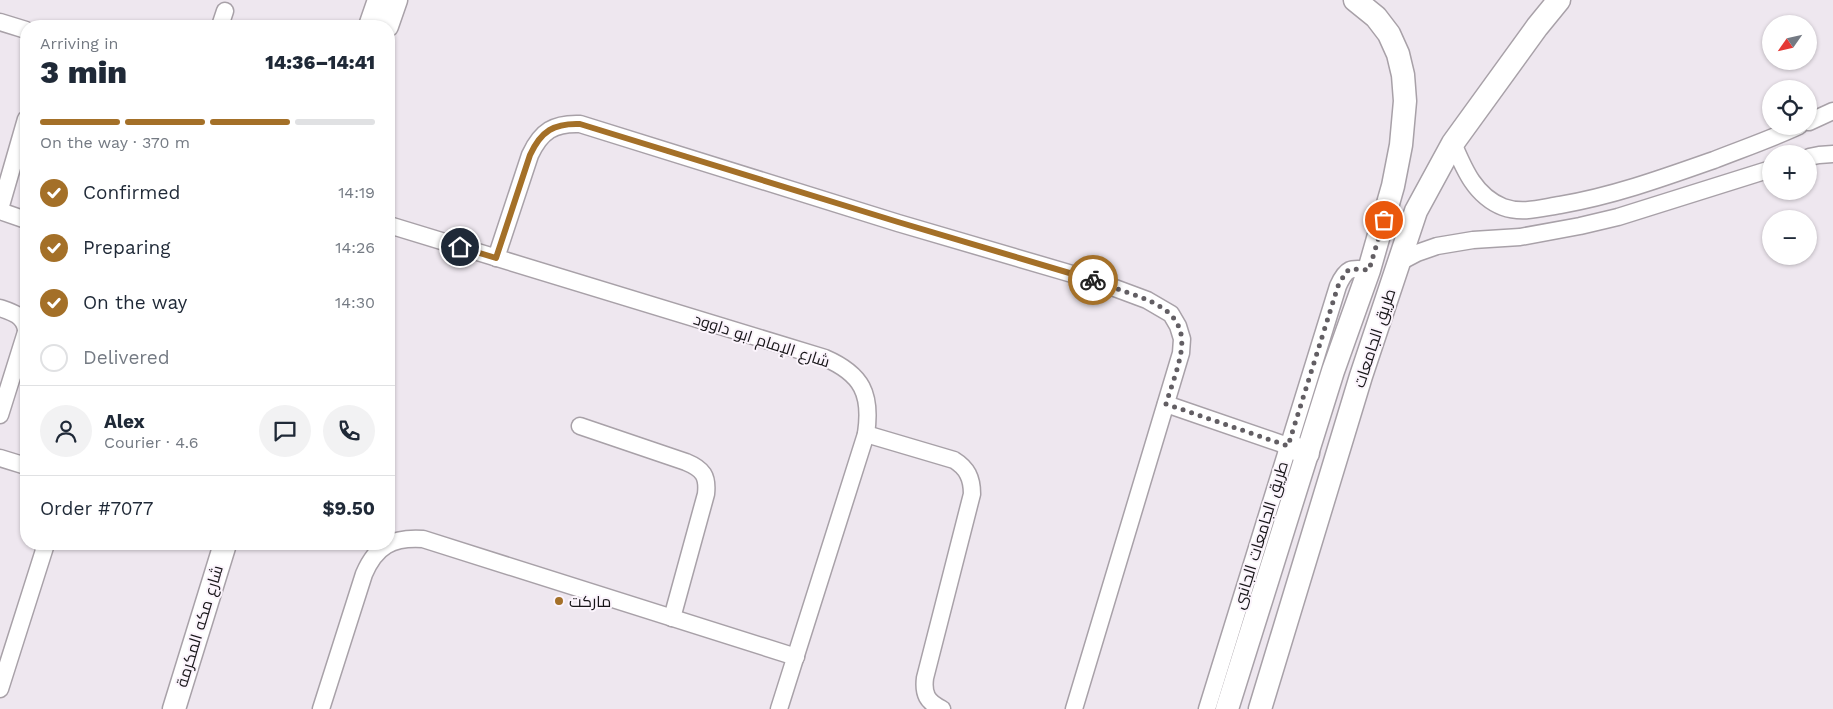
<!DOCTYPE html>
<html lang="en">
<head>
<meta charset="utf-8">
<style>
	body { margin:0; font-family:"Work Sans",Cairo,sans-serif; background:#f2f2f3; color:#1f2937; height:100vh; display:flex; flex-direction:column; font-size:19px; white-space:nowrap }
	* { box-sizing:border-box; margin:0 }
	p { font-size:16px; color:#747a83 }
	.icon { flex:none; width:28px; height:28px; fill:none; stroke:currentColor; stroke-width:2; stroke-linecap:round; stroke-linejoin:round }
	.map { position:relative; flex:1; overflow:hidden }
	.details { position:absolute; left:20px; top:20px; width:375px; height:530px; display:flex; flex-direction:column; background:#fff; border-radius:20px; box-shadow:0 1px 4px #0004 }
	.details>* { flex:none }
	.needle { width:32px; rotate:236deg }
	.tools { position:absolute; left:1762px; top:15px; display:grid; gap:10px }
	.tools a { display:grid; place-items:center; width:55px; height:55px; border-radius:50%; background:#fff; box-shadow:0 1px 4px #0004; font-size:25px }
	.pin { position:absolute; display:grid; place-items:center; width:42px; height:42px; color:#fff; margin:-21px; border:2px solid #fff; border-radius:50%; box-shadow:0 1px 5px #0007 }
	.courier { position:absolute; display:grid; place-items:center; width:50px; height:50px; margin:-25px; border:4px solid #a47028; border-radius:50%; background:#fff; color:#222; box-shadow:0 1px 6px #0007 }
	.head em { font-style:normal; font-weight:800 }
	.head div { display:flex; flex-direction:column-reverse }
	.head { display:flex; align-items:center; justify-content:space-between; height:85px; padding:0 20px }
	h1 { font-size:32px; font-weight:800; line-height:38px }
	.bar { display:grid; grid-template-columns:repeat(4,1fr); gap:8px 5px; align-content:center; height:60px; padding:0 20px }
	.bar i { height:6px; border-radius:4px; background:#e0e1e3 }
	.bar .active { background:#a47028 }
	.bar p { grid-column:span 4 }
	.line { display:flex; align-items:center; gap:12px; padding:0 20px; border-top:1px solid #e0e1e3 }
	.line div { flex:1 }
	.round { display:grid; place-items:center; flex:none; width:52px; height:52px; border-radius:26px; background:#f2f2f3 }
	ol { padding:0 20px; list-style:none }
	li { display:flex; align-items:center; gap:15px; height:55px }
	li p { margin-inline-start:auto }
	li .icon { padding:5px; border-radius:50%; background:#a47028; color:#fff; stroke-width:4 }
	li:last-child { color:#747a83 }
	li i { width:28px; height:28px; border:2px solid #e0e1e3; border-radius:50% }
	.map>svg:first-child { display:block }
</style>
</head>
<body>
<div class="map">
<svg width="1833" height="709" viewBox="0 0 1833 709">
	<rect width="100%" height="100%" fill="#eee7ef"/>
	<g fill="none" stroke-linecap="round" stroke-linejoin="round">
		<defs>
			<g id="street">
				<path d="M0 22 26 30"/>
				<path d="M220 26 225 11"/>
				<path d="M1809 122 1833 111"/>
				<path d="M1453 143C1464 169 1475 196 1503 207 1522 214 1541 208 1560 205 1613 196 1663 178 1714 160 1742 149 1771 139 1799 126"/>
				<path d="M1809 157 1819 155 1833 154"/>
				<path d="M0 209 26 119"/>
				<path d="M0 211 26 220"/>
				<path d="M389 225 825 358C862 374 872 394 866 434L779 709"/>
				<path d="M496 258 530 155C541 131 554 123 580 124L898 223 1096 281 1147 300 1171 314 1178 326 1182 339 1181 353 1074 709"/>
				<path d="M1398 263 1417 253 1437 246 1473 240 1520 237 1580 226 1618 217 1771 169"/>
				<path d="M0 308C12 312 23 315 26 329"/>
				<path d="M1166 404 1288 446"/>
				<path d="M0 415 26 332"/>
				<path d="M580 426 686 462C703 469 708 476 706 494L672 618"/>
				<path d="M866 434 954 460C967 468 972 478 972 494L925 678C923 694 927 702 942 709"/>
				<path d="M0 458 26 466"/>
				<path d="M0 689 46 544"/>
				<path d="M321 709 364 574C376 546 392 537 423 539L796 657"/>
				<path d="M1207 709 1338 286C1346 268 1351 267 1369 270"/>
			</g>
			<g id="secondary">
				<path d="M370 26 379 0"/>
				<path d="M387 26 396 0"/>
				<path d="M1288 446 1308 453"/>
				<path d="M174 709 225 544"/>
				<path d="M1227 709 1333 371 1369 270 1393 186 1401 145 1405 101 1403 75 1398 54 1389 34 1376 17 1355 0"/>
				<path d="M1260 709 1361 376 1416 211 1453 143 1537 27 1559 0"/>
			</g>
		</defs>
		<use href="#street" stroke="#a8a1a8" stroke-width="19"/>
		<use href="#secondary" stroke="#a8a1a8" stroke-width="25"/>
		<use href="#street" stroke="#fff" stroke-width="16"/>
		<use href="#secondary" stroke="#fff" stroke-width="22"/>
	</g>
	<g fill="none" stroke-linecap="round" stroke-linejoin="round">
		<path stroke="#625e63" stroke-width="5" stroke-dasharray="0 9" d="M1093 280C1105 284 1117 289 1129 293 1158 303 1187 315 1181 352 1178 370 1171 387 1166 404L1288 446 1338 286 1346 272 1350 269 1369 270 1384 220"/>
		<path stroke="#a47028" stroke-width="6" d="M460 247 496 258 530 155C541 131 554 123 580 124L898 222 1093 280"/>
	</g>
	<circle fill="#a47028" stroke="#fbf4fc" stroke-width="2" cx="559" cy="601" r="5"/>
	<g text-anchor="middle" stroke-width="4" stroke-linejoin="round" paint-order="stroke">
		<g font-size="16" fill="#171518" stroke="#fbf4fc">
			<text transform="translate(1374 338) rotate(-72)" y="6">طريق الجامعات</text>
			<text transform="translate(762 340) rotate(18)" y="6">شارع الإمام ابو داوود</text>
			<text transform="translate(1260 535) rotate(-73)" y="6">طريق الجامعات الجانبى</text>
			<text transform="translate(199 626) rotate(-73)" y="6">شارع مكه المكرمة</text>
		</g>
		<g font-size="16" fill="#171518" stroke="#fbf4fc" text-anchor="start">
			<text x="569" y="607">ماركت</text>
		</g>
	</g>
</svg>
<div class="tools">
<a><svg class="needle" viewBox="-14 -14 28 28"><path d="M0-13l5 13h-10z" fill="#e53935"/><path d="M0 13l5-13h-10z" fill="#747a83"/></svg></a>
<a><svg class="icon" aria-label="locate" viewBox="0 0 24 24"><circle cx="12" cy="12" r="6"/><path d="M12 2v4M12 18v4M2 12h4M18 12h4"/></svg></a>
<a>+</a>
<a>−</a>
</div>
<div class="pin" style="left:1384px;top:220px;background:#ea580c"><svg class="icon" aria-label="bag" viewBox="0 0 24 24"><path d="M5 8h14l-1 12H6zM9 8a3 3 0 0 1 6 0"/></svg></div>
<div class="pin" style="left:460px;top:247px;background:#1f2937"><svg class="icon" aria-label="home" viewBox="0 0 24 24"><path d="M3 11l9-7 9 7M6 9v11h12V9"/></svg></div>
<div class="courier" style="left:1093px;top:280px"><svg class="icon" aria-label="bike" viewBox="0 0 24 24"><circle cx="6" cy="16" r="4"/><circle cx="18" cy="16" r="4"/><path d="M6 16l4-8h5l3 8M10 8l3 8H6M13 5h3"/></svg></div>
<section class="details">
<div class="head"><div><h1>3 min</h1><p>Arriving in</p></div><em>14:36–14:41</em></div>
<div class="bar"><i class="active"></i><i class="active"></i><i class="active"></i><i></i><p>On the way · 370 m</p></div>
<ol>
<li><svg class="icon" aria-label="check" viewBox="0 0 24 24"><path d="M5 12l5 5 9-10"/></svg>Confirmed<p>14:19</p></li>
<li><svg class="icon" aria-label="check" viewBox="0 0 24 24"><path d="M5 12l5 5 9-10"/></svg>Preparing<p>14:26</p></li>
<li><svg class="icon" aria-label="check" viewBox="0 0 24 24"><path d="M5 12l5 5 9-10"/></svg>On the way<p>14:30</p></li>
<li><i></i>Delivered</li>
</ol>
<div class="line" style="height:90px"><a class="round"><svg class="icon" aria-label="person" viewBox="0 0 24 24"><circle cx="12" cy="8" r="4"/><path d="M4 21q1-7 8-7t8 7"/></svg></a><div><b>Alex</b><p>Courier · 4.6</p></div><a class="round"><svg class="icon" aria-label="chat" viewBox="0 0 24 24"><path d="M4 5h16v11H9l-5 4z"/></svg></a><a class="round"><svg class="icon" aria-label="phone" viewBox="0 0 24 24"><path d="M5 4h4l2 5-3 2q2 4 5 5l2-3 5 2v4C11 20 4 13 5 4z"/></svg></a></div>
<div class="line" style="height:65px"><div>Order #7077</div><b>$9.50</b></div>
</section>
</div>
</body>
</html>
